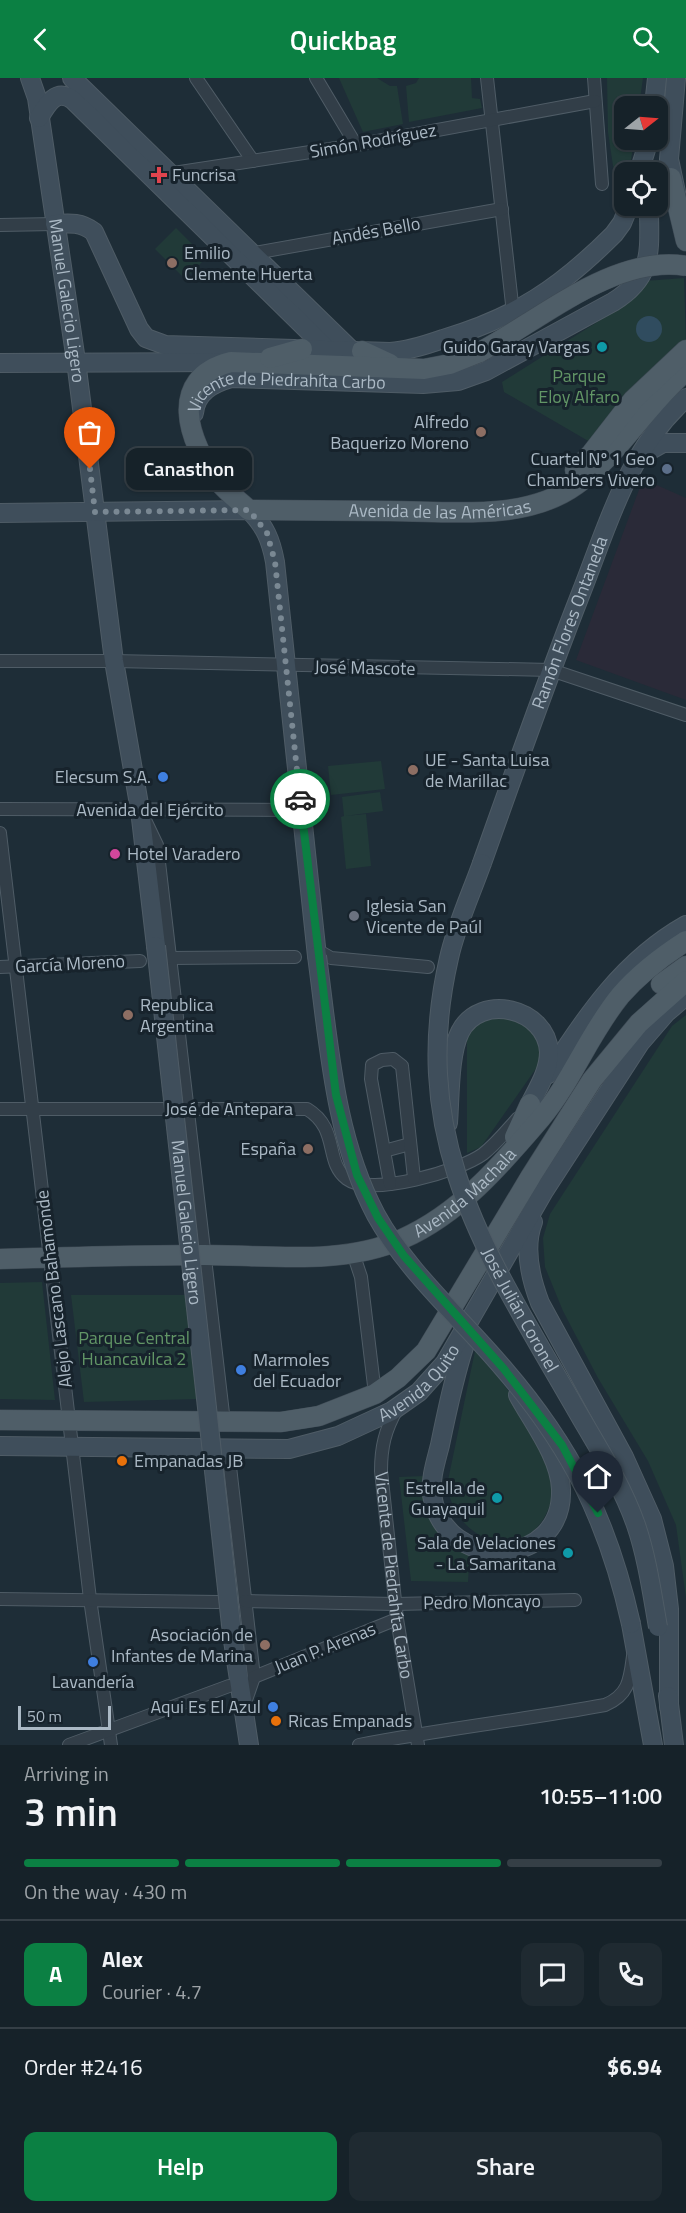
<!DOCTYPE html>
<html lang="en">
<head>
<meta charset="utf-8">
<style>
	body { margin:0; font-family:"Titillium Web",sans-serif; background:#1f2a31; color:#f1f3f6; height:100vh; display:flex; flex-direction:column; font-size:22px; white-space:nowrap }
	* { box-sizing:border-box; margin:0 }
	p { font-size:20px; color:#9ea4a8 }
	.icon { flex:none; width:33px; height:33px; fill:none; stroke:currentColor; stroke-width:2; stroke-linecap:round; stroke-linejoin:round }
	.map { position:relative; height:1667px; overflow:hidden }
	.details { display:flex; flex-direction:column; background:#162229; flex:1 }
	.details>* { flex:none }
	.needle { width:39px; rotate:73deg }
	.buttons { position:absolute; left:614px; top:18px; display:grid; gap:12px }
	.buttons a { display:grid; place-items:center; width:54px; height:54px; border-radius:12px; background:#162229; box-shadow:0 2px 4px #0004,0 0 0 2px #353f46; font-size:30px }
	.scale { position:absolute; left:18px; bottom:15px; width:93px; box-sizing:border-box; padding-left:6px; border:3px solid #abb9c5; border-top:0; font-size:16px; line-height:21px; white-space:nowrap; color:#abb9c5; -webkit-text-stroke:4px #17232c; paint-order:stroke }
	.pin { position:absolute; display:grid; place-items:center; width:51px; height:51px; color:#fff; margin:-62px -26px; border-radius:50% 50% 50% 0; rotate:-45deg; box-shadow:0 0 6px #0007 }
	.pin .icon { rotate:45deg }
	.courier { position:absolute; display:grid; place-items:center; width:60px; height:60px; margin:-30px; border:4px solid #0b8043; border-radius:50%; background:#fff; color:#222; box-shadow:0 2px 8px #0007 }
	.bubble { position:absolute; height:42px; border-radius:12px; background:#162229; box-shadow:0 2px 4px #0004,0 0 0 2px #353f46; font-size:20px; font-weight:600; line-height:42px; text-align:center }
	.summary em { font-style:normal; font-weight:600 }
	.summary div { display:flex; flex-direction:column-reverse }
	.summary { display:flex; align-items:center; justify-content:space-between; height:102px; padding:0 24px }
	h1 { font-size:39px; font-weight:600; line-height:45px }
	.bar { display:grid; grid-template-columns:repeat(4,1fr); gap:9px 6px; align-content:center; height:72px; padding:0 24px }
	.bar i { height:8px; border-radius:4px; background:#353f46 }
	.bar .on { background:#0b8043 }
	.bar p { grid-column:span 4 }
	.line { display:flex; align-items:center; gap:15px; padding:0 24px; border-top:2px solid #353f46 }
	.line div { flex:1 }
	.round { display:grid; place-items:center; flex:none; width:63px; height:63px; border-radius:12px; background:#1f2a31 }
	.button { display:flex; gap:12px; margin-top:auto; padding:12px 24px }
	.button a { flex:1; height:69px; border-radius:12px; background:#0b8043; color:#fff; font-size:24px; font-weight:600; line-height:69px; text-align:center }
	.button a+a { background:#1f2a31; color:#f1f3f6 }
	header { display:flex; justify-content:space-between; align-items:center; height:78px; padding:0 24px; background:#0b8043; color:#fff; font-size:27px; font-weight:600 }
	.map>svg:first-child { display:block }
</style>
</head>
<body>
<header><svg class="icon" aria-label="back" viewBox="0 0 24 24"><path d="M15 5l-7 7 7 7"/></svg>Quickbag<svg class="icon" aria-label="search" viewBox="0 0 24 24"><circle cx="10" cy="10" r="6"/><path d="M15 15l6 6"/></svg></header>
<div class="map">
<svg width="686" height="1667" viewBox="0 0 686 1667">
	<rect width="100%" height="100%" fill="#1e2d37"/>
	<path fill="#2a2a38" d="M643 401 686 420V622L576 582Z"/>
	<g fill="#213a38">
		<path d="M339 0H377L390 8H397L403 46 363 54Z"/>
		<path d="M419 0H471L472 20 480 21 482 30 409 44 406 8 416 5Z"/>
		<path d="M607 0H643L639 28H624V62H634L631 82 616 108 608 54Z"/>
		<path d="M176 150 206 180 185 201 155 171Z"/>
		<path d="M684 200 686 264 590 364 504 314 502 304 626 226 645 203Z"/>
		<path d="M381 683 385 711 331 717 328 688Z"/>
		<path d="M380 714 383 733 345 738 366 736 371 788 346 791 341 739 344 738 342 719Z"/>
		<path d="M493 935 535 951 544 975 537 989 481 1069 467 1075V954Z"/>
		<path d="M686 937V1520L676 1447 648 1383 598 1300 563 1233 545 1189 543 1160 550 1136 672 948Z"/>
		<path d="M42 1204 55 1322 0 1321V1205Z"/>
		<path d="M71 1217H188L197 1321 84 1324Z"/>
		<path d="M475 1273C486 1286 500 1300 510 1315 520 1330 528 1348 537 1364 542 1373 549 1382 552 1392 556 1402 554 1413 551 1423 534 1486 457 1472 447 1407Z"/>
		<path d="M425 1398 428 1419 470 1471 468 1504 411 1503 399 1399Z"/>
	</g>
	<circle fill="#304c5f" cx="649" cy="251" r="13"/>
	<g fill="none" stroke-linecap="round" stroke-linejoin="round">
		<defs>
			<g id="street">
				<path d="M196 0 253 83"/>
				<path d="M316 0 356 67"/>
				<path d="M487 0 513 235"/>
				<path d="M594 0 602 106"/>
				<path d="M167 96 356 67 595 23"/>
				<path d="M0 147 55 146"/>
				<path d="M249 176 502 131"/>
				<path d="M0 583H114L551 592 686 637"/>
				<path d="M0 731 301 732"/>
				<path d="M146 744 157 767 224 1344"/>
				<path d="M0 755 90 1521 111 1667"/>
				<path d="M317 872 331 880 428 889"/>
				<path d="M171 880 295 879"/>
				<path d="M0 889 140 883"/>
				<path d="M0 1031H307C340 1051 324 1084 347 1101 371 1119 460 1093 483 1076 496 1066 507 1052 518 1040"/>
				<path d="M384 1073 410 1066"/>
				<path d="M390 1106 371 1001 372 987 382 982 393 981 402 988 414 1100"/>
				<path d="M353 1175 361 1199 375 1316"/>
				<path id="s1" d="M397 1331C385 1352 381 1369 381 1393L397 1541 418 1667"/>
				<path d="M228 1371 254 1599 245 1625"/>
				<path d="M0 1521 218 1524"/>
				<path d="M245 1523 395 1526 575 1522"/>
				<path d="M254 1599 397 1541"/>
				<path d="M69 1667 229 1608"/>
				<path d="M359 1667C441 1651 523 1642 605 1627 629 1617 630 1601 633 1578"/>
			</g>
			<g id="secondary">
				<path id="s2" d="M30 0 37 20 76 283 114 583 140 732 156 868"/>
				<path d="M72 0 352 273"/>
				<path d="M654 28 657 0"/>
				<path d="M39 40C47 26 56 10 73 22L328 272"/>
				<path d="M639 94 649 62"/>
				<path d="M676 114 669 81 676 0"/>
				<path d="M55 146C70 145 81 144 94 154L139 251 146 260 165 267 390 274C408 273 426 267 443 261 517 239 560 210 614 156L622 145 629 128"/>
				<path d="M0 285 229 284"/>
				<path id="s3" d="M194 335C196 314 213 305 231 300L423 306 458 303 486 293 613 224C655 198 649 172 649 128"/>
				<path d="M640 378 663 365H686"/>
				<path d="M0 435 249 432C265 448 271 462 275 484L317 878"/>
				<path id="s4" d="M482 785C514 695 546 604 581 515 609 444 628 372 686 320"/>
				<path d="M549 996C586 938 624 882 686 847"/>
				<path d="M448 1045C450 1020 449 976 460 954 480 914 547 930 549 974 549 993 538 1010 530 1026"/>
				<path d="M533 1144C523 1170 530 1199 540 1225L624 1379 652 1441 664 1488 669 1531V1629"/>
				<path d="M465 1266C454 1299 447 1333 440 1367 436 1383 430 1401 432 1417 444 1495 564 1492 561 1411 560 1379 533 1345 518 1317"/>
				<path id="s5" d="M0 1368 289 1371 338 1358 392 1333 419 1314 445 1285 544 1113 640 965 666 935 686 918"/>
				<path d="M631 1546 653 1667"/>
				<path d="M232 1556 249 1667"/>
				<path d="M668 1618 674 1667"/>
			</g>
			<g id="primary">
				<path d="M671 100 686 163"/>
				<path d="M362 273 390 286"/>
				<path id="s6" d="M480 274 450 286 424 291 231 284C166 300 188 364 218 403 227 414 239 423 249 432 296 432 343 433 390 433 449 433 525 444 576 407 619 377 646 327 686 293"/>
				<path d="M270 280 302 271"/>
				<path d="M575 392 591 376 633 322 686 272"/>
				<path d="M661 906 686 888"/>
				<path d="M515 1059 530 1026"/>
				<path id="s7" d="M0 1181C68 1179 136 1177 204 1177 269 1177 342 1188 402 1161 459 1136 501 1087 541 1040 572 1003 589 956 620 918 639 896 661 879 686 863"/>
				<path d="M0 1342 281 1344 319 1338 375 1316 398 1300 426 1273 531 1098 592 1002 639 945 686 903"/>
			</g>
		</defs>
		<use href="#street" stroke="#4f5c66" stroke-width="14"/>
		<use href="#secondary" stroke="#4f5c66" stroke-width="20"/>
		<use href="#primary" stroke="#3e4a54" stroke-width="21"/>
		<use href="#street" stroke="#323e48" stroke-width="12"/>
		<use href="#secondary" stroke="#3f4e5b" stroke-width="18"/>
		<use href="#primary" stroke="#4f5e68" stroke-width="20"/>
		<defs>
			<g id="secondary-bridge">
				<path id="s8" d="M482 785C471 816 456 848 449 880 407 1062 487 1176 573 1326 595 1365 621 1404 636 1447 647 1479 652 1515 658 1549"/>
				<path id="s9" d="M156 868 232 1556"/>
				<path d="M317 878C329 966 334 1058 376 1137 408 1195 461 1240 503 1290 572 1370 608 1443 631 1546"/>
			</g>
			<path id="primary-bridge" d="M480 274C540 242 615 176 686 188"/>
		</defs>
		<use href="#secondary-bridge" stroke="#4f5c66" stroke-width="20" stroke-linecap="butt"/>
		<use href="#primary-bridge" stroke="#3e4a54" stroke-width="21" stroke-linecap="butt"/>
		<use href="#secondary-bridge" stroke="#3f4e5b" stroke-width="18"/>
		<use href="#primary-bridge" stroke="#4f5e68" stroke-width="20"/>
	</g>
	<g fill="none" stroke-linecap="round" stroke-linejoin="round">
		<path stroke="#7a8893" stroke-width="6" stroke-dasharray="0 10.8" d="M90 391 95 434 249 432 267 455 275 484 300 721"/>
		<path stroke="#0b8043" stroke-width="8" d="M300 721 336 1017 357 1097 378 1140 404 1178 504 1291 562 1367 598 1435"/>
	</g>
	<path fill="#e0444e" stroke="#17232c" stroke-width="2" d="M156 88h6v6h6v6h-6v6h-6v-6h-6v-6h6z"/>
	<g fill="#8d6e63" stroke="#17232c" stroke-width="2">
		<circle cx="172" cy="185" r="6"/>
		<circle cx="481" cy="354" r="6"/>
		<circle cx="413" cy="692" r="6"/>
		<circle cx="128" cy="937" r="6"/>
		<circle cx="308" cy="1071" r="6"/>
		<circle cx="265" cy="1567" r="6"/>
	</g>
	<g fill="#0f9aa8" stroke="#17232c" stroke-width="2">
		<circle cx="602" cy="269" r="6"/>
		<circle cx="497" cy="1420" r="6"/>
		<circle cx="568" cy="1475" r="6"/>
	</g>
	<circle fill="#5c6f8a" stroke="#17232c" stroke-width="2" cx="667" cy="391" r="6"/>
	<g fill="#3f7fe0" stroke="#17232c" stroke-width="2">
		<circle cx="163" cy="699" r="6"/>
		<circle cx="241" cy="1292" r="6"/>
		<circle cx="93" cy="1584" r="6"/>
		<circle cx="273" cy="1629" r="6"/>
	</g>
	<circle fill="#d1479c" stroke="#17232c" stroke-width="2" cx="115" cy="776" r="6"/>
	<circle fill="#6b7280" stroke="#17232c" stroke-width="2" cx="354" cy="838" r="6"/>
	<g fill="#e8710a" stroke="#17232c" stroke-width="2">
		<circle cx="122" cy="1383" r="6"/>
		<circle cx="276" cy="1643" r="6"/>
	</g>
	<g text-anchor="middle" stroke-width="6" stroke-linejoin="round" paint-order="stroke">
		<g font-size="18" fill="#abb9c5" stroke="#17232c">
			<text transform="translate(373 63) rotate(-10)" y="6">Simón Rodríguez</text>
			<text transform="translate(376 153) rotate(-10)" y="6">Andés Bello</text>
			<text dy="6" stroke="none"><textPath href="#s2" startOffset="226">Manuel Galecio Ligero</textPath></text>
			<text dy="6" stroke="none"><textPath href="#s3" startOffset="105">Vicente de Piedrahíta Carbo</textPath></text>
			<text dy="6" stroke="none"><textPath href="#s6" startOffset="633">Avenida de las Américas</textPath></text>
			<text dy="6" stroke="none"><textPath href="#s4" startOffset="256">Ramón Flores Ontaneda</textPath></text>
			<text transform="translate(365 590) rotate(1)" y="6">José Mascote</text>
			<text x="150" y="738">Avenida del Ejército</text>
			<text transform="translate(70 886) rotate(-3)" y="6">García Moreno</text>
			<text x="229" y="1037">José de Antepara</text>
			<text dy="6" stroke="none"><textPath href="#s7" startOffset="483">Avenida Machala</textPath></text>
			<text dy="6" stroke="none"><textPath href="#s9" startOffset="278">Manuel Galecio Ligero</textPath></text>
			<text transform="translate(54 1211) rotate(-97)" y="6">Alejo Lascano Bahamonde</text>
			<text dy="6" stroke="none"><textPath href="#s8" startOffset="470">José Julián Coronel</textPath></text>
			<text dy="6" stroke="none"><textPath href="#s5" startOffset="438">Avenida Quito</textPath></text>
			<text dy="6" stroke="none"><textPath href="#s1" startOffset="170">Vicente de Piedrahíta Carbo</textPath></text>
			<text transform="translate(482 1524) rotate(-1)" y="6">Pedro Moncayo</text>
			<text transform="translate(325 1570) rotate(-22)" y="6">Juan P. Arenas</text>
		</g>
		<g font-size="18" fill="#abb9c5" stroke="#17232c" text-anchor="start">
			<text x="172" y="103">Funcrisa</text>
			<text x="184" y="181">Emilio<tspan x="184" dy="21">Clemente Huerta</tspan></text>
			<text x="590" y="275" text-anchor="end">Guido Garay Vargas</text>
			<text x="469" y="350" text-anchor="end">Alfredo<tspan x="469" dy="21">Baquerizo Moreno</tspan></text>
			<text x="655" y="387" text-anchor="end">Cuartel Nº 1 Geo<tspan x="655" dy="21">Chambers Vivero</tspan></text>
			<text x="425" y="688">UE - Santa Luisa<tspan x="425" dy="21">de Marillac</tspan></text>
			<text x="151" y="705" text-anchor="end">Elecsum S.A.</text>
			<text x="127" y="782">Hotel Varadero</text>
			<text x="366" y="834">Iglesia San<tspan x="366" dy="21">Vicente de Paúl</tspan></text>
			<text x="140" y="933">Republica<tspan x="140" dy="21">Argentina</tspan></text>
			<text x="296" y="1077" text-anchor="end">España</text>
			<text x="253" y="1288">Marmoles<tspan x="253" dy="21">del Ecuador</tspan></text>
			<text x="134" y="1389">Empanadas JB</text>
			<text x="485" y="1416" text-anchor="end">Estrella de<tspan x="485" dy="21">Guayaquil</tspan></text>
			<text x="556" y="1471" text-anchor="end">Sala de Velaciones<tspan x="556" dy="21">- La Samaritana</tspan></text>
			<text x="253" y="1563" text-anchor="end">Asociación de<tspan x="253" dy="21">Infantes de Marina</tspan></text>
			<text x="93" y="1610" text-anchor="middle">Lavandería</text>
			<text x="261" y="1635" text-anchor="end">Aqui Es El Azul</text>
			<text x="288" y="1649">Ricas Empanads</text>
		</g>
		<g font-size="18" fill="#629666" stroke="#17232c">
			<text x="579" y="304">Parque<tspan x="579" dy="21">Eloy Alfaro</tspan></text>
			<text x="134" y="1266">Parque Central<tspan x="134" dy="21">Huancavilca 2</tspan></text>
		</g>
	</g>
</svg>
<div class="buttons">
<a><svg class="needle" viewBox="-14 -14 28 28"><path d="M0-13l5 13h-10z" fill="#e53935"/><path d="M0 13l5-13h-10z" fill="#9ea4a8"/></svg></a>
<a><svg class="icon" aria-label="locate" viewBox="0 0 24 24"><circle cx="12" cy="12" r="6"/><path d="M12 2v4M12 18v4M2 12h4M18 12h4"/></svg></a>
</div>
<div class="scale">50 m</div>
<div class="pin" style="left:90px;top:391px;background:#ea580c"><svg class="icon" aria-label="bag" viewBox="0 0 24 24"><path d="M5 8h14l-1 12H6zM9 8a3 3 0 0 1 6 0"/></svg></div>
<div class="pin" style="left:598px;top:1435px;background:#1f2937"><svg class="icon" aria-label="home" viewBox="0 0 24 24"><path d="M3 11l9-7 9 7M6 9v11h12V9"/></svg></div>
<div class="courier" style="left:300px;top:721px"><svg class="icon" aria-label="car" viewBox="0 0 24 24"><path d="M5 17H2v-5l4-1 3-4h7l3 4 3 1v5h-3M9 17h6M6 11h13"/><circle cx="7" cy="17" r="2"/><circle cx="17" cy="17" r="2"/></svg></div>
<div class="bubble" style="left:126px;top:370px;width:126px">Canasthon</div>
</div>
<section class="details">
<div class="summary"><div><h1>3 min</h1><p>Arriving in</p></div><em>10:55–11:00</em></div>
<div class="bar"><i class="on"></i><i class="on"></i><i class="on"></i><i></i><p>On the way · 430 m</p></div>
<div class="line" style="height:108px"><b class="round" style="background:#0b8043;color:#fff">A</b><div><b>Alex</b><p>Courier · 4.7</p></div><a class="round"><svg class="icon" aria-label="chat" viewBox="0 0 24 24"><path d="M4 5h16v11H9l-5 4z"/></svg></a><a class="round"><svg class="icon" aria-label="phone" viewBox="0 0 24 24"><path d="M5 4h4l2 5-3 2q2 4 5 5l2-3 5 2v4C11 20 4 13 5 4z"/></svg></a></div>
<div class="line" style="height:78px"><div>Order #2416</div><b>$6.94</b></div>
<div class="button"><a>Help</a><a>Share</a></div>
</section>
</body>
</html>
